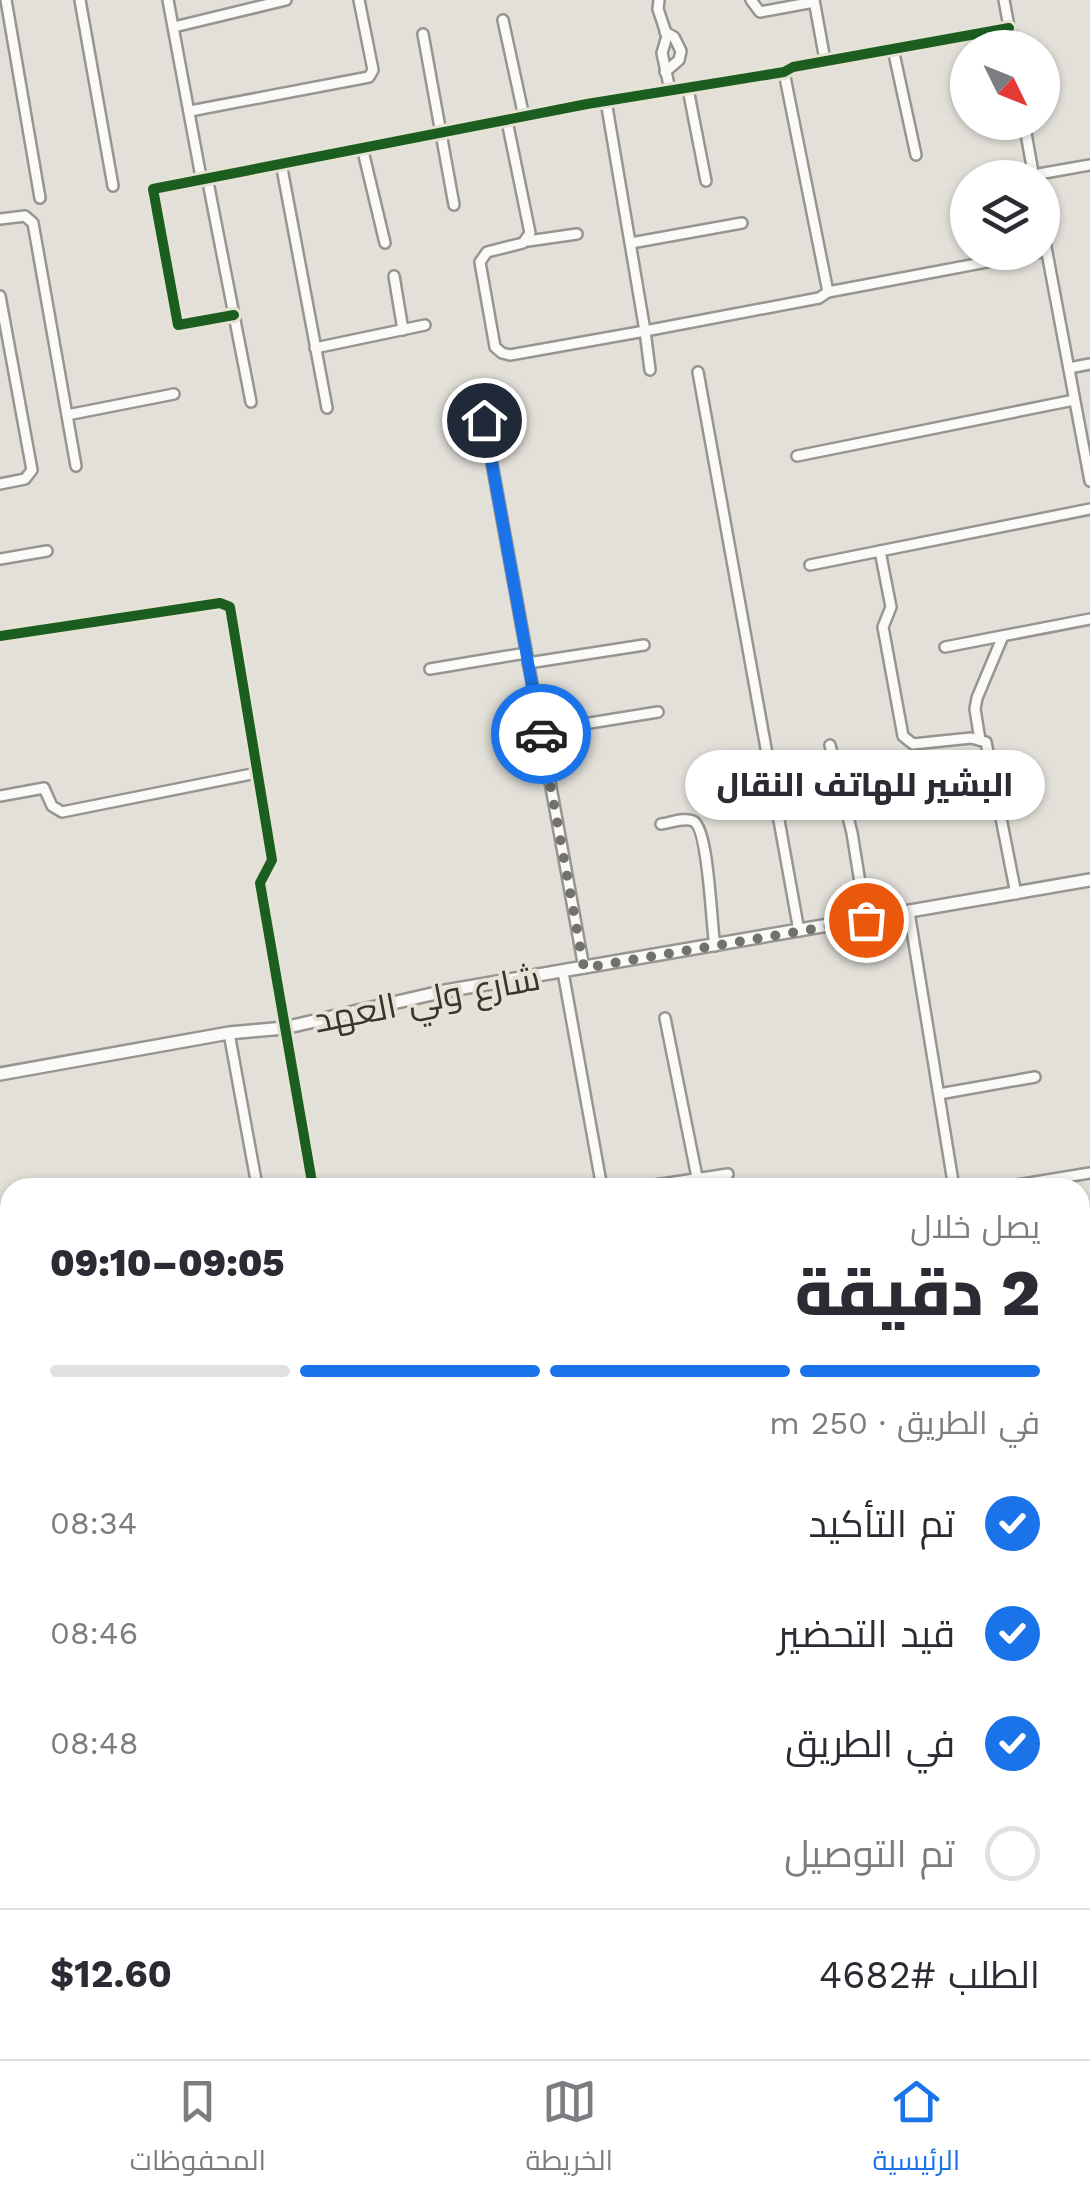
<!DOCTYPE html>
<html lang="ar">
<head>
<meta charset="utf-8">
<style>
	body { margin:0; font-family:"Work Sans",Cairo,sans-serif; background:#f2f2f3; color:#2b2b33; direction:rtl; height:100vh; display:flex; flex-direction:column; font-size:38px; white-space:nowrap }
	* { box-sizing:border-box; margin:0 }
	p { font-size:32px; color:#7c7c81 }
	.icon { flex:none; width:55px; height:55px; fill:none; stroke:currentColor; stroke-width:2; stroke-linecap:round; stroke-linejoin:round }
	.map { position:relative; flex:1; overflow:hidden; direction:ltr }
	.sheet { position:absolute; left:0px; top:1178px; width:1090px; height:882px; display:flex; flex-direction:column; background:#fff; border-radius:30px 30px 0 0; box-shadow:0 2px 8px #0004; direction:rtl }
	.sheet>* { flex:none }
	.needle { width:65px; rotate:133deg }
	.fabs { position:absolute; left:950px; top:30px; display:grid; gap:20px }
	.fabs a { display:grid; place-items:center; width:110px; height:110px; border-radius:50%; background:#fff; box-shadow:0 2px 8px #0004; font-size:50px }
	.pin { position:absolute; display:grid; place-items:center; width:85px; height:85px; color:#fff; margin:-42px; border:5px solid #fff; border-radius:50%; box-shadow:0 2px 10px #0007 }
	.courier { position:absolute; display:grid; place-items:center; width:100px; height:100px; margin:-50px; border:8px solid #1a73e8; border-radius:50%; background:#fff; color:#222; box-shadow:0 2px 12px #0007 }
	.bubble { position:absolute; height:70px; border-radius:35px; background:#fff; box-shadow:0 2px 8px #0004; font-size:32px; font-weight:800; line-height:70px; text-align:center; direction:rtl }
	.head em { font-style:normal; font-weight:800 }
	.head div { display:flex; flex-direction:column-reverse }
	.head { display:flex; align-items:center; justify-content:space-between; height:170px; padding:0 50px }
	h1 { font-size:65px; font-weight:800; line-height:75px }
	.bar { display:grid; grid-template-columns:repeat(4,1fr); gap:15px 10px; align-content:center; height:120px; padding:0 50px }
	.bar i { height:12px; border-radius:8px; background:#e1e1e2 }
	.bar .active { background:#1a73e8 }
	.bar p { grid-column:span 4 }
	.line { display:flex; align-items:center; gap:25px; padding:0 50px; border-top:2px solid #e1e1e2 }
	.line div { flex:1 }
	ol { padding:0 50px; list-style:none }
	li { display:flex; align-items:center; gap:30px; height:110px }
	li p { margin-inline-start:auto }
	li .icon { padding:10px; border-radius:50%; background:#1a73e8; color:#fff; stroke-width:4 }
	li:last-child { color:#7c7c81 }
	li i { width:55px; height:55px; border:5px solid #e1e1e2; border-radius:50% }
	.tab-bar { display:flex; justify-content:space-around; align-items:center; height:140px; border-top:2px solid #e1e1e2; background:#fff; font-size:28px; color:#7c7c81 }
	.tab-bar a { display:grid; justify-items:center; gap:5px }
	.tab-bar .active { color:#1a73e8 }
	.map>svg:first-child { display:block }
</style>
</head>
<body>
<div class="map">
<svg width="1090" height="2059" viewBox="0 0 1090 2059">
	<rect width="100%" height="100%" fill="#e2e0d9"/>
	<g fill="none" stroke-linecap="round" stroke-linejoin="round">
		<defs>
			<g id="minor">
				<path d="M6 0 40 198"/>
				<path d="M80 0 113 186"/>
				<path d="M168 0 201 177"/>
				<path d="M659 0 658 9 667 36 662 53 670 90"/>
				<path d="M751 0 760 12 814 2"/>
				<path d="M814 0 825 60"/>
				<path d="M1004 0 1013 48"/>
				<path d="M503 20 524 117"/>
				<path d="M174 27 286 0"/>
				<path d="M423 34 454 205"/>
				<path d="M893 49 916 155"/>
				<path d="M665 72 679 60 681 51 674 37 665 32"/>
				<path d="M688 89 706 181"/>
				<path d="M190 111 369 77 373 70 359 0"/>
				<path d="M507 121 530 233 523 243 487 252 480 262 495 347 502 353 510 355 645 331 606 101"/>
				<path d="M1024 122 1034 178"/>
				<path d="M362 147 385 243"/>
				<path d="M281 163 327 408"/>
				<path d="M1033 175 1090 165"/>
				<path d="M207 177 251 402"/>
				<path d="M0 219 25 216 33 223 76 466"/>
				<path d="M1042 226 1090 481"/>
				<path d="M528 241 577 234"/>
				<path d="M631 243 742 223"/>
				<path d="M394 276 403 330"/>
				<path d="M828 292 1040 252"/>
				<path d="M0 296 32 470 25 479 0 484"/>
				<path d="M234 315 178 325 153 189 587 104 784 72 793 67 1009 28"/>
				<path d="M315 348 425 325"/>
				<path d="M1069 368 1090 364"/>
				<path d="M650 370 645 331 819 298 828 292 784 72"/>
				<path d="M698 372 799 931"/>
				<path d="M67 415 174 394"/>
				<path d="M484 420 584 968"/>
				<path d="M797 456 1074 400"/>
				<path d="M880 551 891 607 883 627 903 736 913 744 971 738 986 742 1016 894"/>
				<path d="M0 559 47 551"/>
				<path d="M810 565 1090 509"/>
				<path d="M0 636 220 603 230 607 272 860 260 883 313 1188"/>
				<path d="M945 647 1090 619"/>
				<path d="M528 663 644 645"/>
				<path d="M430 669 526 653"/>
				<path d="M540 731 658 712"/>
				<path d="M980 740 975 709 977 698 1003 636"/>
				<path d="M830 745 852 833 866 920"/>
				<path d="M0 796 44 788 52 806 62 812 257 773"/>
				<path d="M661 824C670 823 685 817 693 821 709 828 711 925 715 946"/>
				<path d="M909 912 954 1188"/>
				<path d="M563 972 602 1188"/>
				<path d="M665 1018 697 1177"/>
				<path d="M229 1033 257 1186"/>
				<path d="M939 1094 1035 1077"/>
				<path d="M635 1188 728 1174"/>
				<path d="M998 1188 1090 1173"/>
				<path d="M1080 1294 1090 1293"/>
				<path d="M1080 1400 1090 1398"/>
				<path d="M0 1612 10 1617"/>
				<path d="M1080 1624H1081"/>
				<path d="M0 1701 10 1706"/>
				<path d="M1080 1723 1090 1722"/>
				<path d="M282 2050 308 2059"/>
				<path d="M23 2059 33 2050"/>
				<path d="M498 2059 501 2050"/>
				<path d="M740 2059 746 2050"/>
				<path d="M879 2059 906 2050"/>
			</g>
			<path id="major" d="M0 1074 229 1033 284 1028 445 991 1090 880"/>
			<g id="highway">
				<path d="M0 1645 10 1650"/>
				<path d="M0 1677 10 1682"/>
				<path d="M655 2050 668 2059"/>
				<path d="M696 2050 709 2059"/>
			</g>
		</defs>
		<use href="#minor" stroke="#96958f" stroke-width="14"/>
		<use href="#major" stroke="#96958f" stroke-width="16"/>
		<use href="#highway" stroke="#96958f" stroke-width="18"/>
		<use href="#minor" stroke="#fbfaf9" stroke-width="9"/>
		<use href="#major" stroke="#fbfaf9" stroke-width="11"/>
		<use href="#highway" stroke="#fbfaf9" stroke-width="12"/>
		<defs>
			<g id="cycleway">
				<path d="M234 315 178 325 153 189 587 104 784 72 793 67 1009 28"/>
				<path d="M0 636 220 603 230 607 272 860 260 883 313 1188"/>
			</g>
		</defs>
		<use href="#cycleway" stroke="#e6e2d5" stroke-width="16"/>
		<use href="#cycleway" stroke="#1b5e20" stroke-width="10"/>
	</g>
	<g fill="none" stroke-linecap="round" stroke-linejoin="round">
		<path stroke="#73716b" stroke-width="10" stroke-dasharray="0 18" d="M541 734 584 968 866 920"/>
		<path stroke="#1a73e8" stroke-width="12" d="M484 420 541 734"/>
	</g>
	<g text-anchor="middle" stroke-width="8" stroke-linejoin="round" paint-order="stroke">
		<g font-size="35" fill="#373530" stroke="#e6e2d5">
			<text transform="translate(427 999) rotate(-11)" y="12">شارع ولي العهد</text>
		</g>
	</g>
</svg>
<div class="fabs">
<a><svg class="needle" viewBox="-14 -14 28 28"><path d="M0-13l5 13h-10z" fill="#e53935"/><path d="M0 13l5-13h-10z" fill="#7c7c81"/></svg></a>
<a><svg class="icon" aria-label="layers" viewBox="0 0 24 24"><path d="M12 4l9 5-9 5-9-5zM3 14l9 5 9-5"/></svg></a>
</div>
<div class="pin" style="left:866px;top:920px;background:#ea580c"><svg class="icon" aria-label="bag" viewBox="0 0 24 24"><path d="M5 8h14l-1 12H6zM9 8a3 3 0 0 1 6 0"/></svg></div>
<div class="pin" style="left:484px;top:420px;background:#1f2937"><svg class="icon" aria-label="home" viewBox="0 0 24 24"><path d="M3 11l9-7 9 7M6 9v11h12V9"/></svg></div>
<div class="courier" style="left:541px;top:734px"><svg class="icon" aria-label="car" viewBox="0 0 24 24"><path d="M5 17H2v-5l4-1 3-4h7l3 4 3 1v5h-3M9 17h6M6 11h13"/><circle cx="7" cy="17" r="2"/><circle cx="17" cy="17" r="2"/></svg></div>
<div class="bubble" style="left:685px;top:750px;width:360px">البشير للهاتف النقال</div>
<section class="sheet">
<div class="head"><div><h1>2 دقيقة</h1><p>يصل خلال</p></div><em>09:05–09:10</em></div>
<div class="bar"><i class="active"></i><i class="active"></i><i class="active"></i><i></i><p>في الطريق · 250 m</p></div>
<ol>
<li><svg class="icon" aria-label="check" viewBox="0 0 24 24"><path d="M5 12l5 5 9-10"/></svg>تم التأكيد<p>08:34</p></li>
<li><svg class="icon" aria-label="check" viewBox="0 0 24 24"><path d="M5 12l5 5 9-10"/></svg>قيد التحضير<p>08:46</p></li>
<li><svg class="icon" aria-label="check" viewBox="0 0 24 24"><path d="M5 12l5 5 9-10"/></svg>في الطريق<p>08:48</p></li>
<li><i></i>تم التوصيل</li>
</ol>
<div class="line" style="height:130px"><div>الطلب #4682</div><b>$12.60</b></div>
</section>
</div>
<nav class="tab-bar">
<a class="active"><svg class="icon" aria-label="home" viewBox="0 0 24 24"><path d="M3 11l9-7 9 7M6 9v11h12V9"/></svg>الرئيسية</a>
<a><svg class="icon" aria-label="map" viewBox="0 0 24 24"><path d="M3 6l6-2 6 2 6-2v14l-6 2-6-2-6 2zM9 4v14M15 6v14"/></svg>الخريطة</a>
<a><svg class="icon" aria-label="saved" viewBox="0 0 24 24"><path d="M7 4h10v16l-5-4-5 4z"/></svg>المحفوظات</a>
</nav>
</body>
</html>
